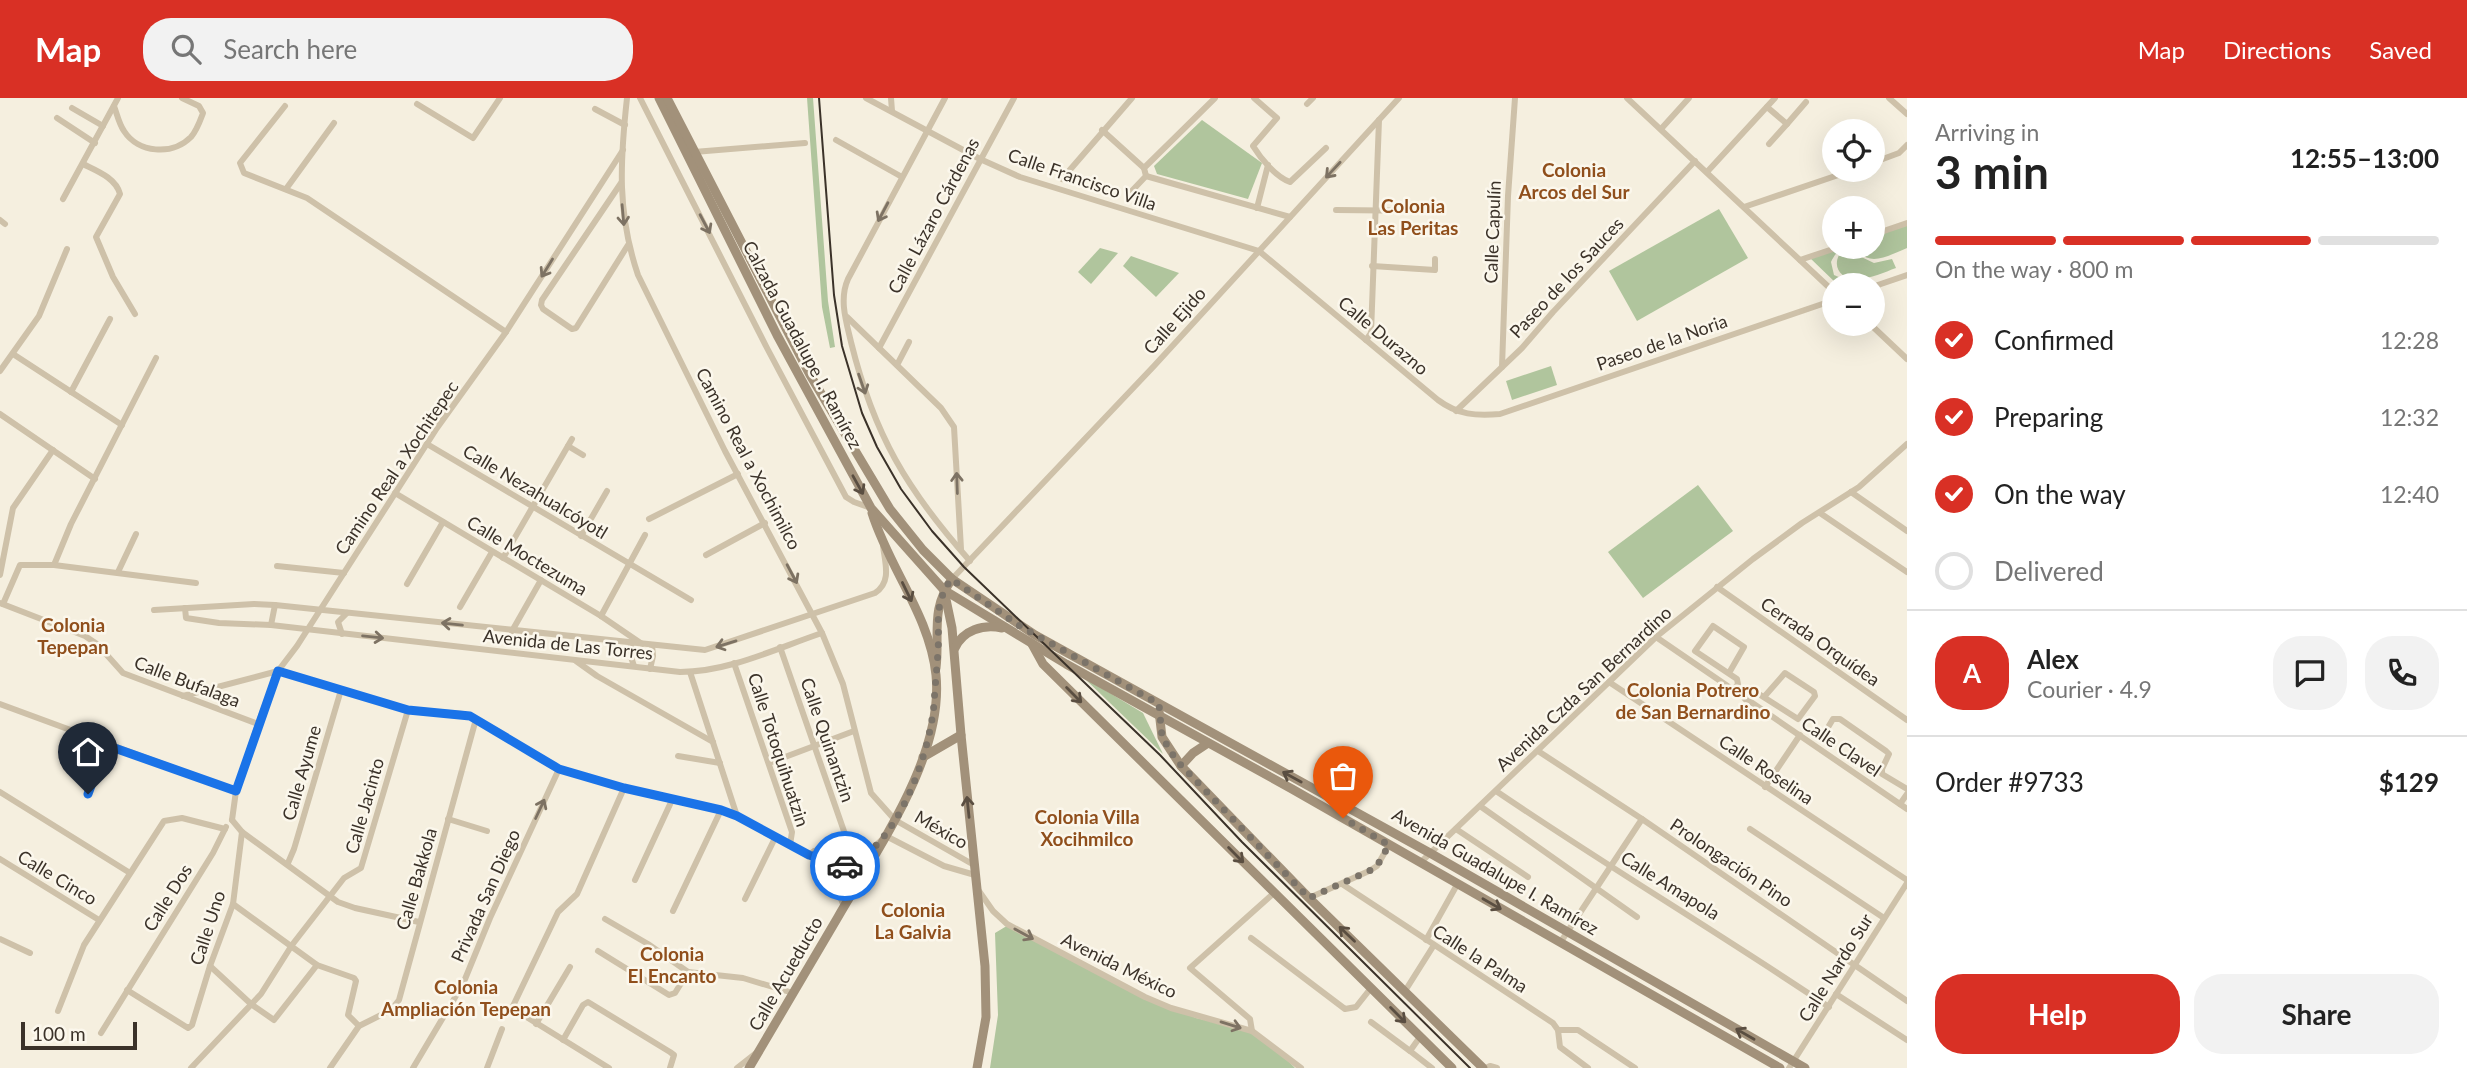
<!DOCTYPE html>
<html lang="en">
<head>
<meta charset="utf-8">
<style>
	body { margin:0; font-family:Lato,sans-serif; background:#f2f2f2; color:#222; height:100vh; display:flex; flex-direction:column; font-size:26px; white-space:nowrap }
	* { box-sizing:border-box; margin:0 }
	p { font-size:23px; color:#767676 }
	.icon { flex:none; width:38px; height:38px; fill:none; stroke:currentColor; stroke-width:2; stroke-linecap:round; stroke-linejoin:round }
	.map { position:relative; flex:1; overflow:hidden }
	.panel { display:flex; flex-direction:column; background:#fff; width:560px }
	.panel>* { flex:none }
	.buttons { position:absolute; left:1822px; top:21px; display:grid; gap:14px }
	.buttons a { display:grid; place-items:center; width:63px; height:63px; border-radius:50%; background:#fff; box-shadow:0 7px 28px #0002; font-size:35px }
	.scale { position:absolute; left:21px; bottom:18px; width:116px; box-sizing:border-box; padding-left:7px; border:4px solid #3b3229; border-top:0; font-size:19px; line-height:24px; white-space:nowrap; color:#3b3229; -webkit-text-stroke:5px #fbf7ec; paint-order:stroke }
	.pin { position:absolute; display:grid; place-items:center; width:60px; height:60px; color:#fff; margin:-72px -30px; border-radius:50% 50% 50% 0; rotate:-45deg; box-shadow:0 0 7px #0007 }
	.pin .icon { rotate:45deg }
	.courier { position:absolute; display:grid; place-items:center; width:70px; height:70px; margin:-35px; border:5px solid #1a73e8; border-radius:50%; background:#fff; color:#222; box-shadow:0 2px 9px #0007 }
	.summary em { font-style:normal; font-weight:700 }
	.summary div { display:flex; flex-direction:column-reverse }
	.summary { display:flex; align-items:center; justify-content:space-between; height:119px; padding:0 28px }
	h1 { font-size:46px; font-weight:700; line-height:52px }
	.bar { display:grid; grid-template-columns:repeat(4,1fr); gap:10px 7px; align-content:center; height:84px; padding:0 28px }
	.bar i { height:9px; border-radius:5px; background:#e0e0e0 }
	.bar .selected { background:#d93025 }
	.bar p { grid-column:span 4 }
	.line { display:flex; align-items:center; gap:18px; padding:0 28px; border-top:2px solid #e0e0e0 }
	.line div { flex:1 }
	.round { display:grid; place-items:center; flex:none; width:74px; height:74px; border-radius:28px; background:#f2f2f2 }
	ol { padding:0 28px; list-style:none }
	li { display:flex; align-items:center; gap:21px; height:77px }
	li p { margin-inline-start:auto }
	li .icon { padding:7px; border-radius:50%; background:#d93025; color:#fff; stroke-width:4 }
	li:last-child { color:#767676 }
	li i { width:38px; height:38px; border:4px solid #e0e0e0; border-radius:50% }
	.primary-button { display:flex; gap:14px; margin-top:auto; padding:14px 28px }
	.primary-button a { flex:1; height:80px; border-radius:28px; background:#d93025; color:#fff; font-size:28px; font-weight:700; line-height:80px; text-align:center }
	.primary-button a+a { background:#f2f2f2; color:#222 }
	header { display:flex; align-items:center; gap:42px; box-sizing:border-box; height:98px; padding:0 35px; background:#d93025; color:#fff }
	header strong { font-size:33px }
	nav { display:flex; gap:38px; margin-inline-start:auto; font-size:24px }
	.search { width:490px; height:63px; background:#f2f2f2; display:flex; align-items:center; gap:18px; box-sizing:border-box; padding:0 24px; border-radius:28px; color:#767676; font-size:26px }
	main { display:flex; flex:1; min-height:0 }
	.map>svg:first-child { display:block }
</style>
</head>
<body>
<header>
<strong>Map</strong>
<div class="search"><svg class="icon" aria-label="search" viewBox="0 0 24 24"><circle cx="10" cy="10" r="6"/><path d="M15 15l6 6"/></svg>Search here</div>
<nav><a>Map</a><a>Directions</a><a>Saved</a></nav>
</header>
<main>
<div class="map">
<svg width="1907" height="970" viewBox="0 0 1907 970">
	<rect width="100%" height="100%" fill="#f5efdf"/>
	<g fill="#b0c59d">
		<path d="M807 0H813L828 203 835 249 830 250 822 209Z"/>
		<path d="M1202 22 1262 65 1248 101 1157 76 1154 68Z"/>
		<path d="M1719 111 1748 160 1637 223 1609 173Z"/>
		<path d="M1907 127V150C1897 154 1884 161 1874 161 1857 161 1845 135 1831 164L1834 177 1857 187H1838L1809 159 1841 149H1872L1873 139Z"/>
		<path d="M1100 150 1118 155 1091 186 1078 174Z"/>
		<path d="M1846 154 1853 155 1874 165 1892 161 1896 170C1885 174 1870 181 1858 181 1843 182 1832 171 1839 157Z"/>
		<path d="M1131 158 1179 175 1156 199 1123 168Z"/>
		<path d="M1551 268 1557 287 1512 302 1506 283Z"/>
		<path d="M1698 387 1733 433 1643 500 1608 454Z"/>
		<path d="M1083 579 1143 615 1163 656Z"/>
		<path d="M1010 826 1147 898 1196 920 1245 931 1268 942 1295 970H990L998 917 995 835Z"/>
	</g>
	<g fill="none" stroke-linecap="round" stroke-linejoin="round">
		<g stroke="#cec1a9" stroke-width="6">
			<path d="M627 0C620 64 617 115 638 177L725 353 822 535 843 586 871 695 895 722 974 767"/>
			<path d="M640 0 767 250 846 399 854 404 871 410"/>
			<path d="M866 0 980 61 1020 79 1259 153 1438 302C1458 317 1476 318 1500 316L1834 202"/>
			<path d="M891 0 892 13"/>
			<path d="M945 0 848 181C839 201 846 223 851 244 874 337 907 392 970 463"/>
			<path d="M1254 0 1277 20 1253 48C1261 61 1276 79 1290 84L1326 50"/>
			<path d="M1627 0 1834 194"/>
			<path d="M1889 0 1907 16"/>
			<path d="M417 6 473 40 500 0"/>
			<path d="M1307 6 1313 0"/>
			<path d="M114 8C117 16 119 26 124 33 138 55 172 58 191 39 197 32 200 23 203 15L199 8 182 0"/>
			<path d="M285 8 240 65 244 75 307 100 506 234"/>
			<path d="M1767 9 1787 26 1806 4"/>
			<path d="M72 10 103 28"/>
			<path d="M595 11 625 27"/>
			<path d="M57 20 95 45"/>
			<path d="M1661 31 1689 0"/>
			<path d="M1102 32 1144 70"/>
			<path d="M836 42 902 79"/>
			<path d="M1769 46 1787 26"/>
			<path d="M694 54 805 45"/>
			<path d="M1872 65 1899 55 1907 47"/>
			<path d="M83 66C97 73 116 80 120 96L96 139 113 179 135 216"/>
			<path d="M1707 74 1775 0"/>
			<path d="M1146 78 1290 119"/>
			<path d="M1062 81 1132 0"/>
			<path d="M621 85 542 202 541 207 543 211 572 231 576 230 628 147"/>
			<path d="M286 91 334 25"/>
			<path d="M1128 97 1146 78 1144 70 1215 0"/>
			<path d="M63 101 118 0"/>
			<path d="M1744 109 1853 72"/>
			<path d="M1257 110 1268 67"/>
			<path d="M1336 112 1430 113"/>
			<path d="M0 122 5 126"/>
			<path d="M1872 137 1907 125"/>
			<path d="M1800 162 1839 149"/>
			<path d="M1372 168 1435 172V161"/>
			<path d="M1872 189 1907 177"/>
			<path d="M1872 200 1878 187"/>
			<path d="M847 219 941 310 954 329 961 451"/>
			<path d="M1870 226 1907 261"/>
			<path d="M1366 242 1371 235 1379 22"/>
			<path d="M879 250 1014 0"/>
			<path d="M13 256 122 327"/>
			<path d="M897 267 909 244"/>
			<path d="M1502 269 1508 98 1515 0"/>
			<path d="M0 273 39 218 67 151"/>
			<path d="M71 294 110 221"/>
			<path d="M1456 313 1522 250 1553 214 1695 63"/>
			<path d="M0 316 95 381"/>
			<path d="M427 346 691 502"/>
			<path d="M568 348 583 357"/>
			<path d="M1851 394 1907 433"/>
			<path d="M395 395 601 518 642 546"/>
			<path d="M1820 415 1907 474"/>
			<path d="M649 421 738 376"/>
			<path d="M581 438 607 393"/>
			<path d="M706 457 765 425"/>
			<path d="M503 460 572 341"/>
			<path d="M54 467 71 426 156 260"/>
			<path d="M277 468 344 475"/>
			<path d="M118 474 136 436"/>
			<path d="M0 477 13 410 53 352"/>
			<path d="M952 481 1154 268 1399 0"/>
			<path d="M407 486 443 424"/>
			<path d="M1717 489 1907 622"/>
			<path d="M0 505 85 538 97 546 123 575 258 626"/>
			<path d="M3 506 20 467H54L196 485"/>
			<path d="M460 509 492 454"/>
			<path d="M185 510 186 520 219 525 271 527 680 574C729 574 777 550 822 535"/>
			<path d="M154 512 254 506 275 507 705 552 875 495C892 484 885 465 883 448"/>
			<path d="M601 518 645 437"/>
			<path d="M271 527 275 507"/>
			<path d="M512 533 541 482"/>
			<path d="M342 536 338 524 347 515"/>
			<path d="M1656 539 1907 711"/>
			<path d="M632 545 629 553 634 568"/>
			<path d="M780 549 846 739 844 748 814 753 809 757"/>
			<path d="M576 563 597 578 713 644"/>
			<path d="M734 565 792 734 790 747"/>
			<path d="M650 571 653 558 652 547"/>
			<path d="M690 574 737 718"/>
			<path d="M1729 575 1744 549 1713 528 1695 553 1737 581 1738 586 1733 593"/>
			<path d="M1609 584 1907 782"/>
			<path d="M183 598 278 573 408 612 464 616 476 621 559 671 624 690 721 712 737 718 809 757 844 768 861 761 886 738 944 768 975 777"/>
			<path d="M1745 601 1754 593 1798 621 1815 598 1814 594 1785 575 1764 599"/>
			<path d="M0 606 236 693"/>
			<path d="M1824 636 1833 621H1840L1886 653 1889 656 1882 671V676L1907 691"/>
			<path d="M1538 653 1642 721 1907 903"/>
			<path d="M678 658 720 665"/>
			<path d="M769 665 854 633"/>
			<path d="M1765 689 1800 637"/>
			<path d="M1496 693C1605 767 1719 835 1829 909"/>
			<path d="M0 694 130 775"/>
			<path d="M88 696 106 647"/>
			<path d="M1900 706 1907 696"/>
			<path d="M1480 708 1637 819"/>
			<path d="M448 721 487 733"/>
			<path d="M232 722 236 693 258 626 278 573 297 548 437 330 506 234 623 52"/>
			<path d="M232 722 242 734 338 804 355 810 419 824"/>
			<path d="M1456 731 1528 779"/>
			<path d="M1750 731 1884 820"/>
			<path d="M0 761 99 822"/>
			<path d="M1421 764 1656 539 1753 461 1802 425 1859 389 1907 346"/>
			<path d="M288 765 294 751 341 592"/>
			<path d="M844 768 841 801 844 808"/>
			<path d="M635 782 672 702"/>
			<path d="M1342 786 1553 925 1558 932 1560 949 1588 970"/>
			<path d="M979 793 993 813 1007 826 1145 899 1171 910 1252 933 1301 970"/>
			<path d="M1309 800 1369 773 1377 768 1389 747"/>
			<path d="M745 801 775 740"/>
			<path d="M233 806 317 867 354 880 356 883 348 917 359 928"/>
			<path d="M673 813 721 712"/>
			<path d="M605 821 648 846 688 874 743 880 793 895"/>
			<path d="M1251 840 1345 911 1356 909 1371 890"/>
			<path d="M0 841 30 855"/>
			<path d="M1426 842 1458 785"/>
			<path d="M1560 845 1642 721"/>
			<path d="M598 853 669 897 675 895 688 874"/>
			<path d="M210 868 251 906 274 922 317 867"/>
			<path d="M127 892 188 930 192 927 210 868 233 806 242 734"/>
			<path d="M1405 893 1434 847"/>
			<path d="M1836 896 1907 942"/>
			<path d="M58 913 84 847 164 723 182 720 225 731"/>
			<path d="M1371 924 1410 953 1420 939"/>
			<path d="M536 926 570 869"/>
			<path d="M1558 932H1578L1635 970"/>
			<path d="M1252 933 1250 921 1190 870 1274 795"/>
			<path d="M101 935 213 755 226 729"/>
			<path d="M563 942 583 907 588 904 670 954 674 957 670 970"/>
			<path d="M1410 953 1432 970"/>
			<path d="M191 970 261 896 292 847 344 780 361 770 408 612"/>
			<path d="M330 970 359 928 391 912 399 902 476 621"/>
			<path d="M413 970 463 886 490 820 559 671"/>
			<path d="M487 970 502 931"/>
			<path d="M609 970 512 910 558 814 577 796 624 690"/>
			<path d="M737 970 756 955"/>
			<path d="M1486 970 1490 968 1497 970"/>
			<path d="M1789 970 1907 785"/>
		</g>
		<g stroke="#a2917a" stroke-width="9">
			<path d="M659 0 777 237 871 410 944 492 1066 566 1292 691 1780 970"/>
			<path d="M667 0 810 277 890 411 923 452 952 481 1035 537 1430 755 1805 970"/>
			<path d="M944 492 952 530 961 637 985 868 986 919 977 970"/>
			<path d="M1032 546 1043 566 1452 970"/>
			<path d="M955 550C963 532 983 526 1002 530"/>
			<path d="M936 570C940 535 930 512 952 481"/>
			<path d="M1159 613 1162 639 1181 668 1309 800 1483 970"/>
			<path d="M923 659 961 637"/>
			<path d="M1181 668 1193 655 1208 645"/>
			<path d="M749 970C779 920 808 869 838 819 877 751 944 659 936 577 930 518 889 470 872 415"/>
		</g>
		<path stroke="#3b3229" stroke-width="2" d="M819 0 834 197 842 248 862 315 877 349 901 391 932 433 964 469 1160 657 1242 744 1470 970"/>
	</g>
	<defs><path id="oneway-shaft" d="M-6 0H5M1.5-3L5.5 0L1.5 3" fill="none" stroke-width="1.6" stroke-linecap="round" stroke-linejoin="round" transform="scale(1.75)"/></defs>
	<g stroke="#7d7263">
		<use href="#oneway-shaft" transform="translate(1333 72) rotate(133)"/>
		<use href="#oneway-shaft" transform="translate(883 114) rotate(118)"/>
		<use href="#oneway-shaft" transform="translate(623 117) rotate(85)"/>
		<use href="#oneway-shaft" transform="translate(705 126) rotate(62)"/>
		<use href="#oneway-shaft" transform="translate(547 170) rotate(122)"/>
		<use href="#oneway-shaft" transform="translate(862 286) rotate(71)"/>
		<use href="#oneway-shaft" transform="translate(957 385) rotate(-92)"/>
		<use href="#oneway-shaft" transform="translate(792 476) rotate(62)"/>
		<use href="#oneway-shaft" transform="translate(452 526) rotate(-174)"/>
		<use href="#oneway-shaft" transform="translate(373 539) rotate(6)"/>
		<use href="#oneway-shaft" transform="translate(726 546) rotate(163)"/>
		<use href="#oneway-shaft" transform="translate(540 711) rotate(-65)"/>
		<use href="#oneway-shaft" transform="translate(1024 836) rotate(29)"/>
		<use href="#oneway-shaft" transform="translate(1231 927) rotate(17)"/>
	</g>
	<g stroke="#5a4e41">
		<use href="#oneway-shaft" transform="translate(858 387) rotate(61)"/>
		<use href="#oneway-shaft" transform="translate(907 494) rotate(64)"/>
		<use href="#oneway-shaft" transform="translate(1074 597) rotate(45)"/>
		<use href="#oneway-shaft" transform="translate(1292 679) rotate(-151)"/>
		<use href="#oneway-shaft" transform="translate(968 709) rotate(-96)"/>
		<use href="#oneway-shaft" transform="translate(1236 757) rotate(45)"/>
		<use href="#oneway-shaft" transform="translate(1492 806) rotate(30)"/>
		<use href="#oneway-shaft" transform="translate(1347 836) rotate(-136)"/>
		<use href="#oneway-shaft" transform="translate(1398 917) rotate(45)"/>
		<use href="#oneway-shaft" transform="translate(1745 936) rotate(-150)"/>
	</g>
	<g fill="none" stroke-linecap="round" stroke-linejoin="round">
		<path stroke="#7c7469" stroke-width="7" stroke-dasharray="0 12.6" d="M845 768C897 752 930 655 934 606 935 588 937 570 938 553 940 522 933 509 951 481L1020 528 1159 606 1162 639 1176 662 1309 800 1369 773 1377 768 1389 747 1343 720"/>
		<path stroke="#1a73e8" stroke-width="9" d="M88 696 106 647 236 693 278 573 408 612 470 618 559 671 624 690 721 712 737 718 809 757 845 768"/>
	</g>
	<g text-anchor="middle" stroke-width="5" stroke-linejoin="round" paint-order="stroke">
		<g font-size="18" fill="#3b3229" stroke="#fbf7ec">
			<text transform="translate(1082 82) rotate(19)" y="6">Calle Francisco Villa</text>
			<text transform="translate(934 118) rotate(-62)" y="6">Calle Lázaro Cárdenas</text>
			<text transform="translate(1493 134) rotate(-88)" y="6">Calle Capulín</text>
			<text transform="translate(1567 180) rotate(-47)" y="6">Paseo de los Sauces</text>
			<text transform="translate(1175 223) rotate(-48)" y="6">Calle Ejido</text>
			<text transform="translate(1383 238) rotate(40)" y="6">Calle Durazno</text>
			<text transform="translate(1662 245) rotate(-19)" y="6">Paseo de la Noria</text>
			<text transform="translate(802 247) rotate(62)" y="6">Calzada Guadalupe I. Ramírez</text>
			<text transform="translate(748 361) rotate(62)" y="6">Camino Real a Xochimilco</text>
			<text transform="translate(397 370) rotate(-56)" y="6">Camino Real a Xochitepec</text>
			<text transform="translate(535 394) rotate(31)" y="6">Calle Nezahualcóyotl</text>
			<text transform="translate(527 458) rotate(31)" y="6">Calle Moctezuma</text>
			<text transform="translate(1820 544) rotate(35)" y="6">Cerrada Orquídea</text>
			<text transform="translate(568 547) rotate(6)" y="6">Avenida de Las Torres</text>
			<text transform="translate(187 584) rotate(21)" y="6">Calle Bufalaga</text>
			<text transform="translate(1584 591) rotate(-43)" y="6">Avenida Czda San Bernardino</text>
			<text transform="translate(827 642) rotate(71)" y="6">Calle Quinantzin</text>
			<text transform="translate(1841 649) rotate(34)" y="6">Calle Clavel</text>
			<text transform="translate(778 652) rotate(72)" y="6">Calle Totoquihuatzin</text>
			<text transform="translate(1766 672) rotate(34)" y="6">Calle Roselina</text>
			<text transform="translate(302 675) rotate(-74)" y="6">Calle Ayume</text>
			<text transform="translate(365 708) rotate(-74)" y="6">Calle Jacinto</text>
			<text transform="translate(941 732) rotate(30)" y="6">México</text>
			<text transform="translate(1731 765) rotate(34)" y="6">Prolongación Pino</text>
			<text transform="translate(1495 774) rotate(30)" y="6">Avenida Guadalupe I. Ramírez</text>
			<text transform="translate(57 780) rotate(31)" y="6">Calle Cinco</text>
			<text transform="translate(417 781) rotate(-74)" y="6">Calle Bakkola</text>
			<text transform="translate(1670 788) rotate(32)" y="6">Calle Amapola</text>
			<text transform="translate(486 798) rotate(-66)" y="6">Privada San Diego</text>
			<text transform="translate(168 800) rotate(-58)" y="6">Calle Dos</text>
			<text transform="translate(208 830) rotate(-72)" y="6">Calle Uno</text>
			<text transform="translate(1480 861) rotate(33)" y="6">Calle la Palma</text>
			<text transform="translate(1119 868) rotate(26)" y="6">Avenida México</text>
			<text transform="translate(1836 870) rotate(-58)" y="6">Calle Nardo Sur</text>
			<text transform="translate(786 876) rotate(-60)" y="6">Calle Acueducto</text>
		</g>
		<g font-size="19" font-weight="bold" fill="#904f1c" stroke="#fbf7ec">
			<text x="1574" y="79">Colonia<tspan x="1574" dy="22">Arcos del Sur</tspan></text>
			<text x="1413" y="115">Colonia<tspan x="1413" dy="22">Las Peritas</tspan></text>
			<text x="73" y="534">Colonia<tspan x="73" dy="22">Tepepan</tspan></text>
			<text x="1693" y="599">Colonia Potrero<tspan x="1693" dy="22">de San Bernardino</tspan></text>
			<text x="1087" y="726">Colonia Villa<tspan x="1087" dy="22">Xocihmilco</tspan></text>
			<text x="913" y="819">Colonia<tspan x="913" dy="22">La Galvia</tspan></text>
			<text x="672" y="863">Colonia<tspan x="672" dy="22">El Encanto</tspan></text>
			<text x="466" y="896">Colonia<tspan x="466" dy="22">Ampliación Tepepan</tspan></text>
		</g>
	</g>
</svg>
<div class="buttons">
<a><svg class="icon" aria-label="locate" viewBox="0 0 24 24"><circle cx="12" cy="12" r="6"/><path d="M12 2v4M12 18v4M2 12h4M18 12h4"/></svg></a>
<a>+</a>
<a>−</a>
</div>
<div class="scale">100 m</div>
<div class="pin" style="left:1343px;top:720px;background:#ea580c"><svg class="icon" aria-label="bag" viewBox="0 0 24 24"><path d="M5 8h14l-1 12H6zM9 8a3 3 0 0 1 6 0"/></svg></div>
<div class="pin" style="left:88px;top:696px;background:#1f2937"><svg class="icon" aria-label="home" viewBox="0 0 24 24"><path d="M3 11l9-7 9 7M6 9v11h12V9"/></svg></div>
<div class="courier" style="left:845px;top:768px"><svg class="icon" aria-label="car" viewBox="0 0 24 24"><path d="M5 17H2v-5l4-1 3-4h7l3 4 3 1v5h-3M9 17h6M6 11h13"/><circle cx="7" cy="17" r="2"/><circle cx="17" cy="17" r="2"/></svg></div>
</div>
<section class="panel">
<div class="summary"><div><h1>3 min</h1><p>Arriving in</p></div><em>12:55–13:00</em></div>
<div class="bar"><i class="selected"></i><i class="selected"></i><i class="selected"></i><i></i><p>On the way · 800 m</p></div>
<ol>
<li><svg class="icon" aria-label="check" viewBox="0 0 24 24"><path d="M5 12l5 5 9-10"/></svg>Confirmed<p>12:28</p></li>
<li><svg class="icon" aria-label="check" viewBox="0 0 24 24"><path d="M5 12l5 5 9-10"/></svg>Preparing<p>12:32</p></li>
<li><svg class="icon" aria-label="check" viewBox="0 0 24 24"><path d="M5 12l5 5 9-10"/></svg>On the way<p>12:40</p></li>
<li><i></i>Delivered</li>
</ol>
<div class="line" style="height:126px"><b class="round" style="background:#d93025;color:#fff">A</b><div><b>Alex</b><p>Courier · 4.9</p></div><a class="round"><svg class="icon" aria-label="chat" viewBox="0 0 24 24"><path d="M4 5h16v11H9l-5 4z"/></svg></a><a class="round"><svg class="icon" aria-label="phone" viewBox="0 0 24 24"><path d="M5 4h4l2 5-3 2q2 4 5 5l2-3 5 2v4C11 20 4 13 5 4z"/></svg></a></div>
<div class="line" style="height:91px"><div>Order #9733</div><b>$129</b></div>
<div class="primary-button"><a>Help</a><a>Share</a></div>
</section>
</main>
</body>
</html>
